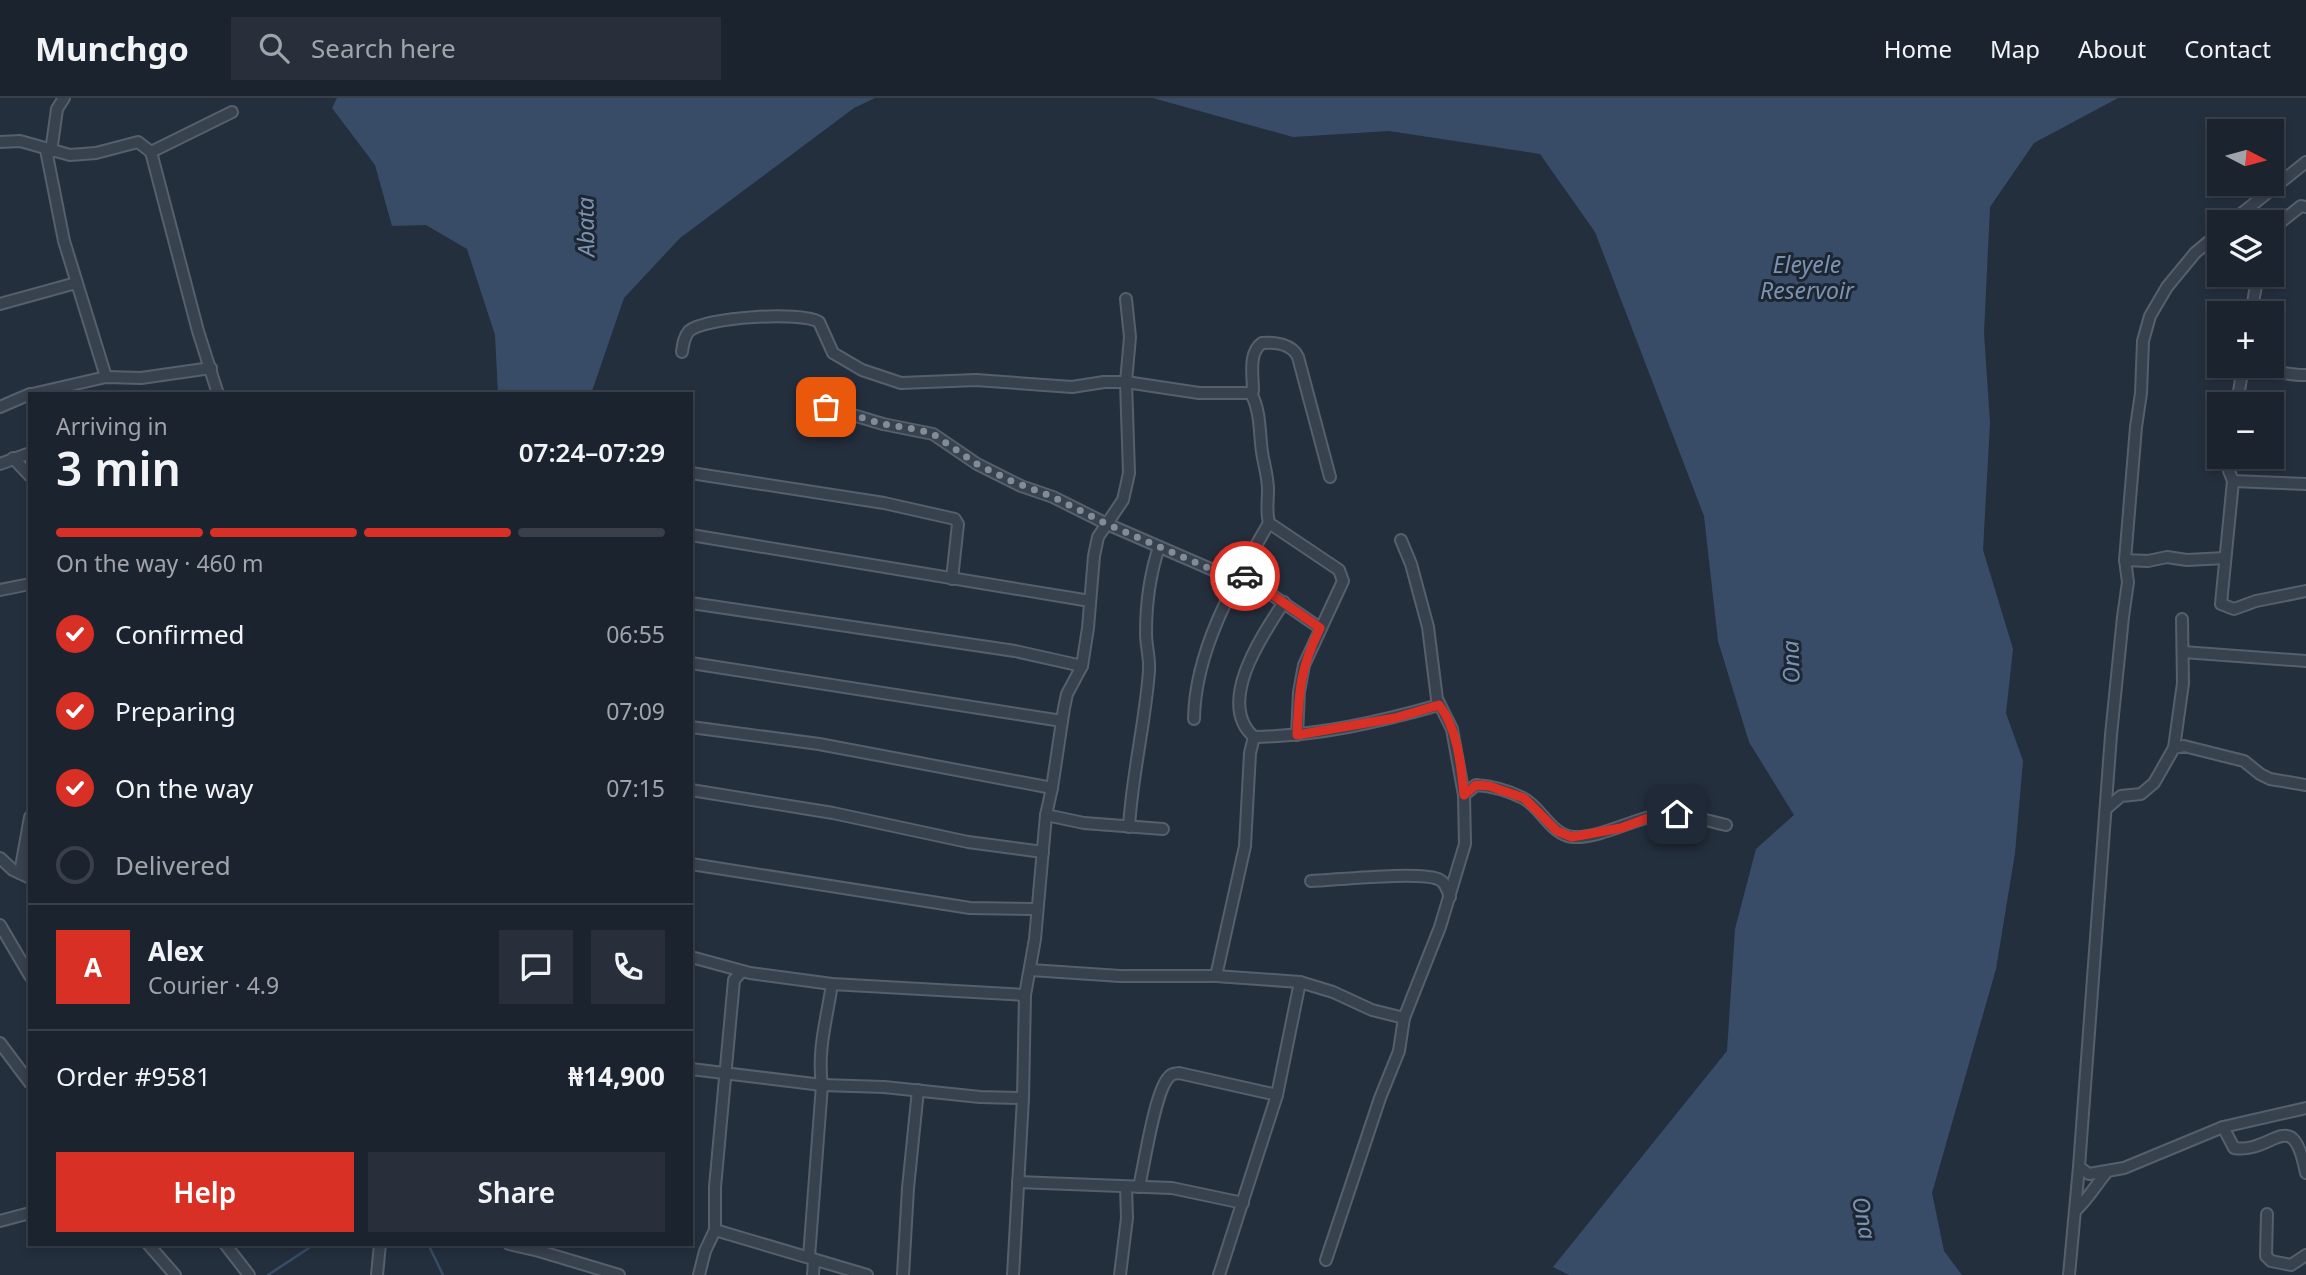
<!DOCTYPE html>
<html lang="en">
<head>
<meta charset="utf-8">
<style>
	body { margin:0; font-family:"Noto Sans",sans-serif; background:#282f3a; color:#f1f3f6; height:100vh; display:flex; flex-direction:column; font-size:26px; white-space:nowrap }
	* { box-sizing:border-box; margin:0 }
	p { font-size:23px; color:#a0a4aa }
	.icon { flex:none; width:38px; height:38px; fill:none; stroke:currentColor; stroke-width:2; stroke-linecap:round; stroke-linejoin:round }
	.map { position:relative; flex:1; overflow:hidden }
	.details { position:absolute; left:28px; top:294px; width:665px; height:854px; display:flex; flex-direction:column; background:#1b232e; border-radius:0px; box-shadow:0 4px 10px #0003,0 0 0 2px #39404a }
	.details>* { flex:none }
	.needle { width:46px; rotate:96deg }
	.fabs { position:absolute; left:2207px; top:21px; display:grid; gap:14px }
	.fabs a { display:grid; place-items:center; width:77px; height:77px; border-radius:0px; background:#1b232e; box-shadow:0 4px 10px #0003,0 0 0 2px #39404a; font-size:35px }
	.pin { position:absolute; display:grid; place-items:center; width:60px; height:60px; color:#fff; margin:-30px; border-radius:14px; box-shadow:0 4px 10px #0006 }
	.courier { position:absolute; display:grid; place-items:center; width:70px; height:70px; margin:-35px; border:5px solid #d93025; border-radius:50%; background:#fff; color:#222; box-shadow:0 2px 9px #0007 }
	.overview em { font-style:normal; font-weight:600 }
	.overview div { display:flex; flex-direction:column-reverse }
	.overview { display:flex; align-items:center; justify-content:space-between; height:119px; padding:0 28px }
	h1 { font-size:46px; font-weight:600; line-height:52px }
	.bar { display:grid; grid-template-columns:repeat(4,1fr); gap:10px 7px; align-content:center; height:84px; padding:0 28px }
	.bar i { height:9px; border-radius:5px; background:#39404a }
	.bar .selected { background:#d93025 }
	.bar p { grid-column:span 4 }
	.line { display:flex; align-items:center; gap:18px; padding:0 28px; border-top:2px solid #39404a }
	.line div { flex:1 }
	.round { display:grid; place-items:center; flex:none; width:74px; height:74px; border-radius:0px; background:#282f3a }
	ol { padding:0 28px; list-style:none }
	li { display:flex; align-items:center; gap:21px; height:77px }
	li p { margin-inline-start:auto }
	li .icon { padding:7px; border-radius:50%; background:#d93025; color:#fff; stroke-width:4 }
	li:last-child { color:#a0a4aa }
	li i { width:38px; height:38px; border:4px solid #39404a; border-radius:50% }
	.primary-button { display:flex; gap:14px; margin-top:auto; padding:14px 28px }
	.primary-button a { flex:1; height:80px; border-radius:0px; background:#d93025; color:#fff; font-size:28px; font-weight:600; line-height:80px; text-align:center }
	.primary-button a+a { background:#282f3a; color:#f1f3f6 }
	header { display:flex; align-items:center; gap:42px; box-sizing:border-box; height:98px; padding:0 35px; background:#1b232e; border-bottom:2px solid #39404a }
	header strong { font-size:33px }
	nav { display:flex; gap:38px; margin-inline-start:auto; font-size:24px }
	.search { width:490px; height:63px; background:#282f3a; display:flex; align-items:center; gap:18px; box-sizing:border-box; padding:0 24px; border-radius:0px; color:#a0a4aa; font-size:26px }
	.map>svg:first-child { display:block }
</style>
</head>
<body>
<header>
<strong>Munchgo</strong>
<div class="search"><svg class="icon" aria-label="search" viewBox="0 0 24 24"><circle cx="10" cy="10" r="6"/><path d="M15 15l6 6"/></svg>Search here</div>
<nav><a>Home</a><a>Map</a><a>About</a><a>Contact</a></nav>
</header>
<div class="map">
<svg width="2306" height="1177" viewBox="0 0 2306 1177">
	<rect width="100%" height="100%" fill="#242f3e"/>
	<g fill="#394c67">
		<path d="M337 0H875L854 10 680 140 624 200 591 296H498L495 237 467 151 426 127 392 128 375 67 332 10Z"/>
		<path d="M1153 0H2118L2034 45 1990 109 1984 235 1990 325 1983 452 2013 551 2006 615 2023 663 2015 755 1996 871 1932 1095 1944 1153 1962 1177H1569L1553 1169 1727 953 1735 831 1756 751 1794 717 1749 644 1718 543 1704 418 1595 134 1540 56 1389 33 1293 39Z"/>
	</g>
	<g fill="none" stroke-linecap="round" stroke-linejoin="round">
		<g stroke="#394c67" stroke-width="2.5">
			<path d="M428 1146 443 1177"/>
			<path d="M268 1177 315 1146"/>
		</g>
		<defs>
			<g id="minor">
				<path d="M0 44 20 43 70 57 96 55 138 44 151 54 198 233 218 296"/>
				<path d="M46 52 64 143 106 279"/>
				<path d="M51 54 57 11 64 0"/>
				<path d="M151 54 232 14"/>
				<path d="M2231 124 2306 64"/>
				<path d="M2219 135 2195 155 2167 189 2150 218 2143 243 2141 295 2136 329 2125 462 2148 463 2167 459 2187 462 2225 460"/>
				<path d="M2272 144 2277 127 2301 108 2306 109"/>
				<path d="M0 206 76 185"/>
				<path d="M2251 215 2258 177"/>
				<path d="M682 254C683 246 684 239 689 233 705 219 802 213 819 224L833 255 862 272 901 285 976 282 1072 289 1104 284H1126L1199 295H1251"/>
				<path d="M2243 272C2265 268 2284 278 2306 277"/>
				<path d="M32 296 106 279 141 280 211 270"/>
				<path d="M2237 306 2243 268"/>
				<path d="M0 309 30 296"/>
				<path d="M826 309 883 326 933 336 977 366 1021 388 1053 399 1107 426 1236 482"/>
				<path d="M2231 359 2229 373 2233 383 2306 386"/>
				<path d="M13 360 30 378"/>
				<path d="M0 366 30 355"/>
				<path d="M691 375 884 405 955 421 958 426 952 481"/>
				<path d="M2233 383 2221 506 2234 511 2256 503 2306 493"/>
				<path d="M691 437 1090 503"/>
				<path d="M2125 462 2128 484 2123 519 2111 637 2079 1069 2089 1076 2124 1070 2223 1029 2306 1010"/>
				<path d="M1240 475 1320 530"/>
				<path d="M0 492 30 486"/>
				<path d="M1284 504C1263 536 1215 605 1254 639 1317 638 1379 624 1439 607"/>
				<path d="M691 505 1015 553 1082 568"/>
				<path d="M2183 554 2306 563"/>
				<path d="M691 565 1062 623"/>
				<path d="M1194 621C1195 551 1235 484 1269 425"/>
				<path d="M691 629 819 646 1052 690"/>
				<path d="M1297 637 1299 594 1304 567 1343 483 1339 472 1269 425C1266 413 1268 404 1268 392 1268 379 1264 367 1262 354 1259 333 1261 314 1251 295L1253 293C1253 277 1248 255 1262 245 1275 244 1292 246 1298 259L1330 379"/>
				<path d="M2174 650 2183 585 2182 521"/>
				<path d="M691 692 833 715 968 744 1043 754"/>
				<path d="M1464 697 1476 687C1491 688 1509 693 1523 700 1541 709 1551 737 1573 739 1600 740 1632 722 1657 717 1680 713 1703 722 1726 727"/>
				<path d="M2107 710 2121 698 2141 696 2154 685 2174 650 2184 648 2244 663 2260 676 2270 681 2306 687"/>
				<path d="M1046 717 1084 725 1163 731"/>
				<path d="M1129 729C1132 677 1145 626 1149 573 1150 560 1146 548 1146 535 1146 507 1150 476 1159 449"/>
				<path d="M0 760 13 772 30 780"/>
				<path d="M691 766 970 810 1036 811"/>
				<path d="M20 775 30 719"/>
				<path d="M1311 783C1336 782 1418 773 1438 781 1446 784 1447 792 1450 799"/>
				<path d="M0 827 30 878"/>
				<path d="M691 859 750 875 832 886 1025 897"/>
				<path d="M1031 872 1120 878H1216L1300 884 1333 894 1372 912 1404 920"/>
				<path d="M1216 878 1245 748 1250 655 1254 639"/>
				<path d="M0 945 30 985"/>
				<path d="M691 971 822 987 884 989 980 999 1023 1000"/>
				<path d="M2223 1029 2234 1050C2274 1056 2292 1005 2306 1075"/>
				<path d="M1018 1084 1172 1090 1243 1105"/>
				<path d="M1139 1089C1144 1068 1155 992 1169 979 1172 975 1174 976 1179 975L1277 997"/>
				<path d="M2076 1112C2089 1100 2095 1088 2106 1075"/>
				<path d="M2267 1116 2266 1158 2271 1163 2291 1167 2306 1157"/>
				<path d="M0 1123 30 1115"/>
				<path d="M715 1132 867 1177"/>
				<path d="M148 1146 175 1177"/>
				<path d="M225 1146 249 1177"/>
				<path d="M509 1146 539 1153 619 1177"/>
				<path d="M809 1159 822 987C817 952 827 920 832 886"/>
				<path d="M1326 1162 1380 1000 1399 953 1404 920 1440 829 1465 746 1464 697 1452 631 1437 601 1428 529 1411 466 1401 442"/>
				<path d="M377 1177 380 1146"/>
				<path d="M699 1177 705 1153 715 1132V1089L734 882 742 873"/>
				<path d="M813 1177 814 1162"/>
				<path d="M903 1177 908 1090 918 992"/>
				<path d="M1013 1177 1023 1000 1025 897 1035 841 1046 717 1052 690 1064 610 1067 596 1082 568 1088 530 1094 458 1098 439 1123 402 1129 375 1126 284 1130 239 1126 201"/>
				<path d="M1120 1177 1127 1120 1126 1089"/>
				<path d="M1219 1177 1277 997 1300 884"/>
				<path d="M2069 1177 2079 1069"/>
			</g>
		</defs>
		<use href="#minor" stroke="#565f6c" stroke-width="14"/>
		<use href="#minor" stroke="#38414e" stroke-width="10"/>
	</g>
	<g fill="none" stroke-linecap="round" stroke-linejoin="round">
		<path stroke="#828b98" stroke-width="7" stroke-dasharray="0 12.6" d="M826 309 883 326 920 332 933 336 977 366 1009 382 1053 399 1107 426 1236 482 1240 475 1245 478"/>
		<path stroke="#d93025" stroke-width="9" d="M1245 478 1320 530C1300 571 1299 592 1297 637L1395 620 1439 607C1458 631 1461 668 1464 697L1476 687 1489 688 1524 700 1557 733 1572 739 1621 730 1656 717 1677 716"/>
	</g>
	<g text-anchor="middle" stroke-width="6" stroke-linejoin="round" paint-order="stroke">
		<g font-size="23" font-style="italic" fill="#7c92b1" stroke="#1d2633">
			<text transform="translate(586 129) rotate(-91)" y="8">Abata</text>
			<text x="1807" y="175">Eleyele<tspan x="1807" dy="26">Reservoir</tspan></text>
			<text transform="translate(1791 564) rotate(-92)" y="8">Ona</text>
			<text transform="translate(1864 1120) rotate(79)" y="8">Ona</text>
		</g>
	</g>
</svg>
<div class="fabs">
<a><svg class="needle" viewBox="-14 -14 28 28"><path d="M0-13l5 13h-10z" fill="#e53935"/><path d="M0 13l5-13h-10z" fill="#a0a4aa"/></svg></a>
<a><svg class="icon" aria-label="layers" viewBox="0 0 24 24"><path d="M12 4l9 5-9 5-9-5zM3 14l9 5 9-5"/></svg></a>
<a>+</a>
<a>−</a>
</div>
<div class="pin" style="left:826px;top:309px;background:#ea580c"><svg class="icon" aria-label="bag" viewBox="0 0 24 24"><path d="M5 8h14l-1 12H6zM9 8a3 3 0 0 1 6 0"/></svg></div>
<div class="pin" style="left:1677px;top:716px;background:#1f2937"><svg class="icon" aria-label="home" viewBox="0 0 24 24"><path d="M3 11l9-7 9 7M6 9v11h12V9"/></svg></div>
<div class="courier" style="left:1245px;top:478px"><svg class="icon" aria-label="car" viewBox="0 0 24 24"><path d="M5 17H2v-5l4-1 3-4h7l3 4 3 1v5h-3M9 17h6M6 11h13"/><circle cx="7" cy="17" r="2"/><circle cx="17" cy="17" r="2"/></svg></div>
<section class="details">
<div class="overview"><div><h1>3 min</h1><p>Arriving in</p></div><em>07:24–07:29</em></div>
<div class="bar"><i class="selected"></i><i class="selected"></i><i class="selected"></i><i></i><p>On the way · 460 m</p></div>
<ol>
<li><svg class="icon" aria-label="check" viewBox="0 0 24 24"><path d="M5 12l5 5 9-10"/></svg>Confirmed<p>06:55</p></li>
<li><svg class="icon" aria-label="check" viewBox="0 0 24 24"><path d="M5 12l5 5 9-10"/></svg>Preparing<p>07:09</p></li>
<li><svg class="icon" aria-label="check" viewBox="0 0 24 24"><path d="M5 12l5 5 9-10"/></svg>On the way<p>07:15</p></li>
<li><i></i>Delivered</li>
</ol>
<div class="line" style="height:126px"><b class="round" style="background:#d93025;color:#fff">A</b><div><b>Alex</b><p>Courier · 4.9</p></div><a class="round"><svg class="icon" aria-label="chat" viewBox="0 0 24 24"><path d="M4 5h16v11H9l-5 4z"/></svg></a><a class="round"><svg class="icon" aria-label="phone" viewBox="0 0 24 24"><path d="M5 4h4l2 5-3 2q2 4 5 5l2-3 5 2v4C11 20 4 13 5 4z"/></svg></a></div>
<div class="line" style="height:91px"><div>Order #9581</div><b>₦14,900</b></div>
<div class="primary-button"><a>Help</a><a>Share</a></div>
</section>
</div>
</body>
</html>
